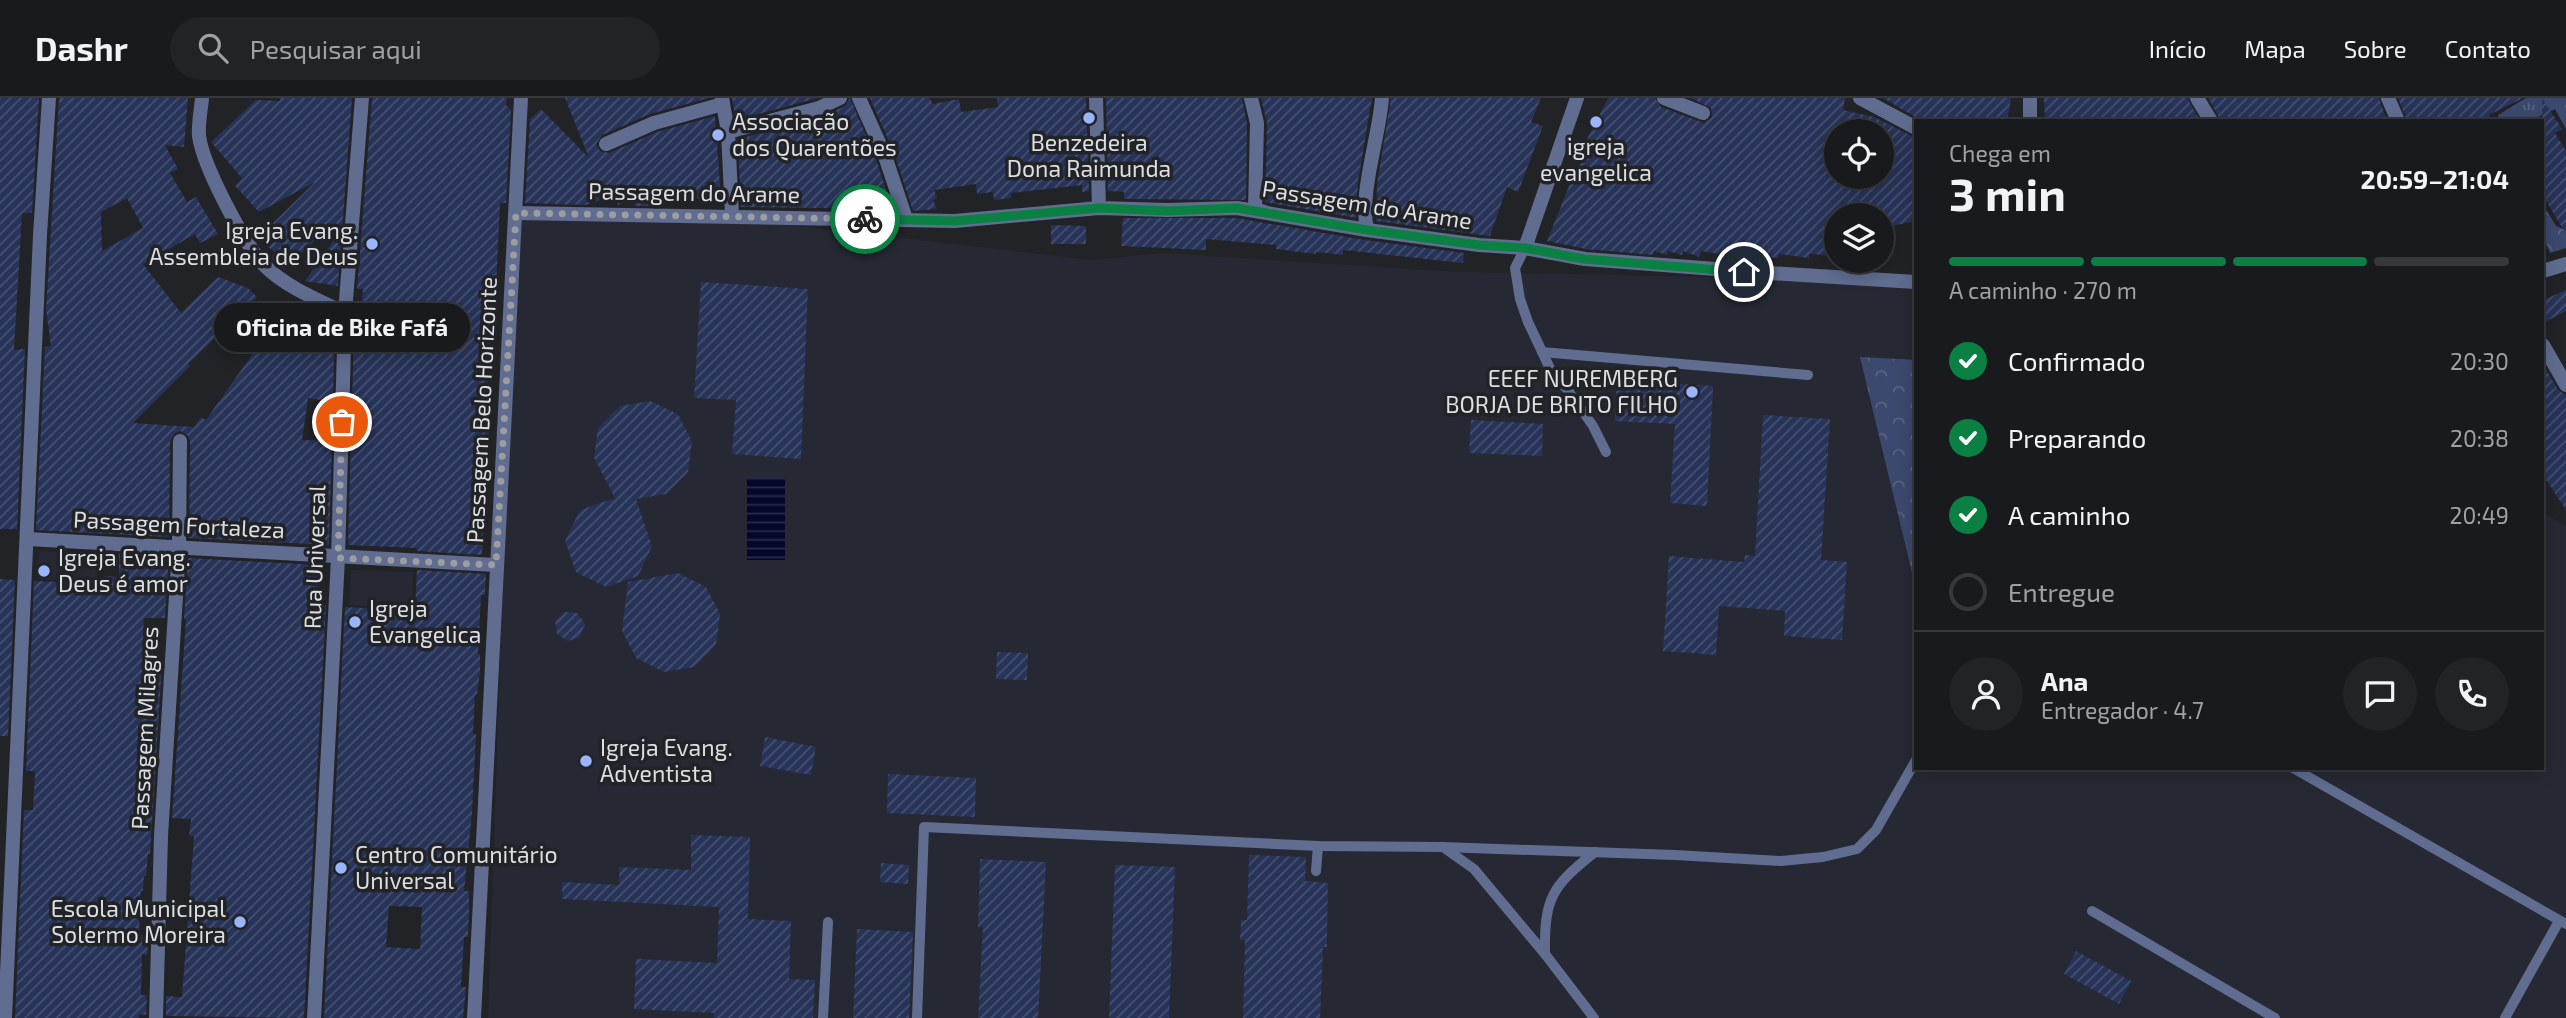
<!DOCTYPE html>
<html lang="pt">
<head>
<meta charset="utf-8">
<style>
	body { margin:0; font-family:"Exo 2",sans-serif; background:#222326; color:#f1f3f6; height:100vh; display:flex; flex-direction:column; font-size:26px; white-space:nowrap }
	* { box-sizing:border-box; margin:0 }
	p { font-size:23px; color:#9fa1a4 }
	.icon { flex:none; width:38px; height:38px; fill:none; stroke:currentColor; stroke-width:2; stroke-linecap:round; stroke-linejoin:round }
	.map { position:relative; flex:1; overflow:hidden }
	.sheet { position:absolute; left:1914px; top:21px; width:630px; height:651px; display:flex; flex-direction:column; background:#191a1d; border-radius:0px; box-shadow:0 4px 18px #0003,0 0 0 2px #37383b }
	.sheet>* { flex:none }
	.fabs { position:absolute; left:1824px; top:21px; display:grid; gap:14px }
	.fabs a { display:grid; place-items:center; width:70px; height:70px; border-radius:50%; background:#191a1d; box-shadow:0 4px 18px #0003,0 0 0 2px #37383b; font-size:35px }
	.pin { position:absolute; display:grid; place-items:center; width:60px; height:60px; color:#fff; margin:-30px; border:4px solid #fff; border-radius:50%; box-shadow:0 2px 7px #0007 }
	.courier { position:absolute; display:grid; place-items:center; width:70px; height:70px; margin:-35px; border:5px solid #0b8043; border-radius:50%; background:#fff; color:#222; box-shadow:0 2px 9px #0007 }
	.bubble { position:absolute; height:49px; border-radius:24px; background:#191a1d; box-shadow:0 4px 18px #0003,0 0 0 2px #37383b; font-size:23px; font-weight:700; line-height:49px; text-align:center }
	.headline em { font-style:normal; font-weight:700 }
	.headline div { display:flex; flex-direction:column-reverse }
	.headline { display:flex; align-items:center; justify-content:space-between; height:119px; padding:0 35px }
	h1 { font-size:46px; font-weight:700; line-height:52px }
	.bar { display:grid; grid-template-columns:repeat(4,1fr); gap:10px 7px; align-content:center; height:84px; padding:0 35px }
	.bar i { height:9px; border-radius:5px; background:#37383b }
	.bar .active { background:#0b8043 }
	.bar p { grid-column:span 4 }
	.line { display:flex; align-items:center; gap:18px; padding:0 35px; border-top:2px solid #37383b }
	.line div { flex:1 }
	.round { display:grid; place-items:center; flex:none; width:74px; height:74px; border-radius:37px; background:#222326 }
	ol { padding:0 35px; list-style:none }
	li { display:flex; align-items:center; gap:21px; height:77px }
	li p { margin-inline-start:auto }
	li .icon { padding:7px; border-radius:50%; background:#0b8043; color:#fff; stroke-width:4 }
	li:last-child { color:#9fa1a4 }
	li i { width:38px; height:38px; border:4px solid #37383b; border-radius:50% }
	header { display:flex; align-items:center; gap:42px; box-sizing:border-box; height:98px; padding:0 35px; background:#191a1d; border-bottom:2px solid #37383b }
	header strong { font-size:33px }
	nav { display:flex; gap:38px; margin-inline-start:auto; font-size:24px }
	.search { width:490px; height:63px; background:#222326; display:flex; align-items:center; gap:18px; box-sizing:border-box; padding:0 24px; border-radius:38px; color:#9fa1a4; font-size:26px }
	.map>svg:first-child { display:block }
</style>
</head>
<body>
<header>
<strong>Dashr</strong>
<div class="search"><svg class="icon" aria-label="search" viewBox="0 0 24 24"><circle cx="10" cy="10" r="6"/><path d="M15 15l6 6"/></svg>Pesquisar aqui</div>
<nav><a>Início</a><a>Mapa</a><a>Sobre</a><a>Contato</a></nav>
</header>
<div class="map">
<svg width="2566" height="920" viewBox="0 0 2566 920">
	<defs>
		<pattern id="grass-tufts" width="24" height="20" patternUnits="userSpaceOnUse" patternTransform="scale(1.75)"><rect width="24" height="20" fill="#3c496e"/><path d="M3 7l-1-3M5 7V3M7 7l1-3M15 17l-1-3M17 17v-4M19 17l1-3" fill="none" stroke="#586382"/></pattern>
		<pattern id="forest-crowns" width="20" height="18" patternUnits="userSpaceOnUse" patternTransform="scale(1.75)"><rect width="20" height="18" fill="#3c496e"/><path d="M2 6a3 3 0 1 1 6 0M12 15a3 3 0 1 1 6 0" fill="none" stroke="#586382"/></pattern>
		<pattern id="water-rules" width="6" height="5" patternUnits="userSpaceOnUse" patternTransform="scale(1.75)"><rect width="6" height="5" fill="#040729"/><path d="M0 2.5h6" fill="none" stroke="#282b48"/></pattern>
		<pattern id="building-hatch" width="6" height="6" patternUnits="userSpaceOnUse" patternTransform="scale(1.75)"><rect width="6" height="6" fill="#273358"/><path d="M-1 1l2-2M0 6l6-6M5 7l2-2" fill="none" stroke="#465070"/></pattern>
	</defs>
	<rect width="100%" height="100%" fill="#212327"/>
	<g fill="#262933">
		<path d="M515 116 789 127 1091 162 1163 155 1458 174 1669 178 1916 188V670H2543V415L2566 428V920H488Z"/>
		<path d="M39 453 99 456 97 484 37 481Z"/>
		<path d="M351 472 413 474 412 510 349 507Z"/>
	</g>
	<path fill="url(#grass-tufts)" d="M2526 0H2566V31L2555 11 2529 23H2500L2498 17Z"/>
	<g fill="url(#forest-crowns)">
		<path d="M2543 107 2556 128 2566 132V150L2550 155 2543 138Z"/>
		<path d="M1860 259 1916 262V491Z"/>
	</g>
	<rect fill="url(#water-rules)" x="747" y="380" width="38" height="82"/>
	<g fill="url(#building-hatch)" fill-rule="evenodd">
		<path d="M0 0H39L32 115H22L14 252 25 251 17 431H0Z"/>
		<path d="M59 0H188L184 49 165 47 178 71 170 75 187 104 196 99 218 136 200 145 195 136 143 166 181 215 218 179 248 190 257 199 188 266 190 268 133 325 194 329 201 319 206 322 289 204 335 221 333 304 308 300 302 342 332 343 329 447 189 440 190 343 188 338 181 333 175 335 170 343 169 439 36 432 45 249 51 248 46 212ZM127 100 143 130 102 153 101 114Z"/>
		<path d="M280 0H352L338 188 305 183 336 139 326 131 285 171 272 162 274 154 258 140 315 84 259 114 235 88 242 80 211 44 256 2 280 3Z"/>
		<path d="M372 0H507L506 7 511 12 506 105H500L496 190 494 214 492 213 487 275H489L486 317H490L482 457 418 453 416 450 348 447 351 344H353L356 307 352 306 354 227 359 228 363 191H357Z"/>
		<path d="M565 0H709L650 16 602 37 596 46 600 53 609 55 657 34 715 18 721 100 699 104 698 100 679 104 678 99 649 108H635L633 102 618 107 614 98 585 107 525 105 530 21 541 11 589 60Z"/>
		<path d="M732 0H818L736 22Z"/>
		<path d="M850 0 876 61 892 111 741 109 738 41 822 19 845 8Z"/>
		<path d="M870 0H929L933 6 959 1 961 14 998 9 997 0H1086L1089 93 1082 94V87L1011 95V100L994 102 993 94 977 96 976 86 934 92 937 100 933 102 937 111 913 113 894 55Z"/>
		<path d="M1106 0H1242L1247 26 1246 102 1124 101V94L1108 93Z"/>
		<path d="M1261 0H1372L1358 83 1356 120 1265 104 1267 25Z"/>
		<path d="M1391 0H1541L1531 24 1543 28 1518 94 1507 89 1490 138 1376 123 1377 86Z"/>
		<path d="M1608 0H1655L1661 9 1704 25 1712 19 1711 10 1691 0H1845L1843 12 1874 19 1914 39 1916 58V123L1891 128 1890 124H1881V117H1836V158L1809 156V160L1779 156 1778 160 1733 156 1732 158 1701 153 1699 159 1683 153 1682 157 1668 153 1667 157 1654 153 1653 157 1586 151 1547 143 1573 78 1584 57 1580 55ZM1836 33H1881V79H1836Z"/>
		<path d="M1883 0H2011L2007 23H1922Z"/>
		<path d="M2044 0H2187L2200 23H2045Z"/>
		<path d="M2208 0H2379L2387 23H2221Z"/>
		<path d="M2398 0H2523L2489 17 2492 23H2407Z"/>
		<path d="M2542 0 2562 31 2555 35 2566 53V136L2543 98Z"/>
		<path d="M1123 120H1236L1365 142 1464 155 1463 165 1343 152V157L1316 154V156L1276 151V147L1206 141V152L1121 148Z"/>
		<path d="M1051 127 1086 128V146H1051Z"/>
		<path d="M701 184 808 191 801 361 732 356 736 302 694 300Z"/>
		<path d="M2566 192V213L2543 225V202Z"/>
		<path d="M2543 266 2558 292 2566 297V412L2543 377Z"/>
		<path d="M1617 282 1713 288 1707 408 1670 405 1675 326 1615 323Z"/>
		<path d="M650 303 678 316 692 344 688 374 666 396 636 401 652 448 638 478 606 489 576 474 565 443 580 412 615 400 594 360 598 330 620 308Z"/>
		<path d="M1763 317 1830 321 1821 462 1847 464 1842 542 1784 538 1785 513 1719 508 1716 557 1663 553 1669 458 1744 464 1745 457 1755 458Z"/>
		<path d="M1471 322 1543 326 1542 358 1469 355Z"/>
		<path d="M119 456 169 458 165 520H144L142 564 162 565 150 756H148L146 778H144L143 793H141L139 837 149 838 147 857 142 856 141 897H147L146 917 139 916V920H15L24 712H33L35 673H26L34 483 103 486 104 478 119 479Z"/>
		<path d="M188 460 318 467 317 506 326 507 304 920 166 918V898L182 899 194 738H189L191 721 172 720 186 521H184Z"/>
		<path d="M417 472 486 476 485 497H481L478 556H480V574L477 597H475L473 636H476L472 716 464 793H469V816L468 839H464L461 889H466L463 920H324L345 509 415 513ZM389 808 422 809 420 851 386 849Z"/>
		<path d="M678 475 706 489 720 516 716 547 694 569 664 574 636 560 622 533 628 484Z"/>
		<path d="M0 481 15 482 8 638H0Z"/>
		<path d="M565 514 577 515 585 526 580 539 568 543 557 536 555 523Z"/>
		<path d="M997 554 1028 555 1027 582 996 581Z"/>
		<path d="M765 639 816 649 811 677 760 668Z"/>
		<path d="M888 676 976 680 975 719 887 715Z"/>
		<path d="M691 737 750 739 748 821 791 823 789 881 815 882 813 920H714V915L634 911 636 861 717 865 719 809 562 801V784L619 787V769L691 772Z"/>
		<path d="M1249 757 1306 759 1305 783 1328 785 1327 837V849H1323L1320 920H1243L1245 842H1240L1241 822H1247Z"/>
		<path d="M980 761 1046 764 1038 920H978L983 829H978Z"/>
		<path d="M881 765 909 767 908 786 880 784Z"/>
		<path d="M1115 767 1175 769 1169 920H1109Z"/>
		<path d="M857 831 913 834 909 920H853Z"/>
		<path d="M2076 853 2131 883 2119 906 2064 876Z"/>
	</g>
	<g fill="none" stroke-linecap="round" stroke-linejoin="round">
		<g stroke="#606d90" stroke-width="10">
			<path d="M1525 150 1515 170 1520 201 1528 224 1554 279 1567 291 1593 328 1606 354"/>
			<path d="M1542 254 1808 277"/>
			<path d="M2293 670 2566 826"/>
			<path d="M1443 749 1474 771 1545 856 1594 920"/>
			<path d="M1316 773 1318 748"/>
			<path d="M2092 813 2275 920"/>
			<path d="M1545 856C1544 800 1552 788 1595 754"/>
			<path d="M823 920 828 824"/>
			<path d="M917 920 924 729 1318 748 1442 749 1675 757 1781 763 1823 759 1857 751 1876 732 1916 662"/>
			<path d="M2505 920 2559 823"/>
		</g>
		<g stroke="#606d90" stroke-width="14">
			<path d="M202 0C201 12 198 26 199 38 203 68 244 146 265 168 286 189 318 202 345 215"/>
			<path d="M722 0 728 34 732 118"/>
			<path d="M859 0 885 58 906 121"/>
			<path d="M1096 0 1099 110"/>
			<path d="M1251 0 1257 25 1255 111 1264 114"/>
			<path d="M1664 0 1703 15"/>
			<path d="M1860 0 1916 30"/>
			<path d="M2030 0V23"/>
			<path d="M2197 0 2211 23"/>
			<path d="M2388 0 2398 23"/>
			<path d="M728 34 819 10 840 0"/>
			<path d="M606 46 654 25 723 6"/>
			<path d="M516 115 955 123 1099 110 1167 112 1237 110 1367 132 1479 147 1525 150 1585 161 1768 175 1916 184"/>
			<path d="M1367 132C1359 95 1379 40 1382 0"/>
			<path d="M1525 150 1577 0"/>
			<path d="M2543 173 2566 166"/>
			<path d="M2543 247 2566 287"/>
			<path d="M28 441 496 467"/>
			<path d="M5 920 40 137 49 0"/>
			<path d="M156 920 161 738 179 450 180 343"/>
			<path d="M314 920 338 460 345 215 362 0"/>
			<path d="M474 920 521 0"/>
		</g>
	</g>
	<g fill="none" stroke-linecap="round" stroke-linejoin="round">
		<path stroke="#9b9da0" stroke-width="7" stroke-dasharray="0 12.6" d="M342 324 338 460 496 467 516 115 865 121"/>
		<path stroke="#0b8043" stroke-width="9" d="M865 121 955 123 1099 110 1167 113 1237 110 1367 132 1479 147 1525 150 1584 161 1744 174"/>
	</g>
	<g fill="#9bb5fd" stroke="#212327" stroke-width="2.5">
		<circle cx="1089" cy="20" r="7"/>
		<circle cx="1596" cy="24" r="7"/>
		<circle cx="718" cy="37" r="7"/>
		<circle cx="372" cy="146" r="7"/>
		<circle cx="1692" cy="294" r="7"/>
		<circle cx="44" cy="473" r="7"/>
		<circle cx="355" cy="524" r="7"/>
		<circle cx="586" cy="663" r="7"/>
		<circle cx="341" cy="770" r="7"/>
		<circle cx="240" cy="824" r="7"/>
	</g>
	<g text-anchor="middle" stroke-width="7" stroke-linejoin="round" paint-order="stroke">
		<g font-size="23" fill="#dddee1" stroke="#212327" text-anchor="start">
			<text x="732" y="32">Associação<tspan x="732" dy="26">dos Quarentões</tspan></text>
			<text x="1089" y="53" text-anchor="middle">Benzedeira<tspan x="1089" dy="26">Dona Raimunda</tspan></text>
			<text x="1596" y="57" text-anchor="middle">igreja<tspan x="1596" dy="26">evangelica</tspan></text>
			<text x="358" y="141" text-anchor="end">Igreja Evang.<tspan x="358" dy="26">Assembleia de Deus</tspan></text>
			<text x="1678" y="289" text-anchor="end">EEEF NUREMBERG<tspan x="1678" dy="26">BORJA DE BRITO FILHO</tspan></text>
			<text x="58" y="468">Igreja Evang.<tspan x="58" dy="26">Deus é amor</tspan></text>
			<text x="369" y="519">Igreja<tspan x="369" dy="26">Evangelica</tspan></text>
			<text x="600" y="658">Igreja Evang.<tspan x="600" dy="26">Adventista</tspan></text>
			<text x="355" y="765">Centro Comunitário<tspan x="355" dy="26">Universal</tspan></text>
			<text x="226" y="819" text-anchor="end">Escola Municipal<tspan x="226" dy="26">Solermo Moreira</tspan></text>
		</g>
		<g font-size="23" fill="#dddee1" stroke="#212327">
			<text transform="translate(694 95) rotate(1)" y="8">Passagem do Arame</text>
			<text transform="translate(1367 107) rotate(9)" y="8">Passagem do Arame</text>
			<text transform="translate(482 312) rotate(-87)" y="8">Passagem Belo Horizonte</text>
			<text transform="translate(179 427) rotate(3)" y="8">Passagem Fortaleza</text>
			<text transform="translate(315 459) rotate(-88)" y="8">Rua Universal</text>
			<text transform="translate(145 630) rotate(-87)" y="8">Passagem Milagres</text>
		</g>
	</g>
</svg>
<div class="fabs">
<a><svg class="icon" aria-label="locate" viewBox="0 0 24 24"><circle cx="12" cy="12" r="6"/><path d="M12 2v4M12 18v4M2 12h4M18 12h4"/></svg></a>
<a><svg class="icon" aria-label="layers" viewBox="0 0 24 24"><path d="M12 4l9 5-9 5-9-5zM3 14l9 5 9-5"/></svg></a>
</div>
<div class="pin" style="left:342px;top:324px;background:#ea580c"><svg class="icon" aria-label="bag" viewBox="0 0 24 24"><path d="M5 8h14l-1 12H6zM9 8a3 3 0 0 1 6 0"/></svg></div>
<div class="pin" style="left:1744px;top:174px;background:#1f2937"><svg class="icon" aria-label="home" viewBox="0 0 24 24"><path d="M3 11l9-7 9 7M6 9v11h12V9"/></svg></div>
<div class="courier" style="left:865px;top:121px"><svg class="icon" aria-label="bike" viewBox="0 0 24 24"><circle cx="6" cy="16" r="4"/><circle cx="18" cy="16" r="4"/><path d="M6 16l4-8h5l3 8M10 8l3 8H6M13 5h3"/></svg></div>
<div class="bubble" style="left:214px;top:205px;width:256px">Oficina de Bike Fafá</div>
<section class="sheet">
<div class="headline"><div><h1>3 min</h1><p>Chega em</p></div><em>20:59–21:04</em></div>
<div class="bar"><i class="active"></i><i class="active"></i><i class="active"></i><i></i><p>A caminho · 270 m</p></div>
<ol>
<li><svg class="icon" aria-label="check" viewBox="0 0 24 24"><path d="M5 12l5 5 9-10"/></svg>Confirmado<p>20:30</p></li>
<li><svg class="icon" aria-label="check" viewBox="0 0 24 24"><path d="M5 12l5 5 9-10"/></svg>Preparando<p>20:38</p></li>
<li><svg class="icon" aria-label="check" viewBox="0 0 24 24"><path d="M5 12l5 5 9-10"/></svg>A caminho<p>20:49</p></li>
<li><i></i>Entregue</li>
</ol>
<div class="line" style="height:126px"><a class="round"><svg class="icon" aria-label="person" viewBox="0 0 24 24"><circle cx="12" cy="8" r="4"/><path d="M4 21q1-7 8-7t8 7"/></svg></a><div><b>Ana</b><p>Entregador · 4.7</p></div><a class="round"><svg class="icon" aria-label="chat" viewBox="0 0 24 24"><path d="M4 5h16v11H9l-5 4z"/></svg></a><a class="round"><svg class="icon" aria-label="phone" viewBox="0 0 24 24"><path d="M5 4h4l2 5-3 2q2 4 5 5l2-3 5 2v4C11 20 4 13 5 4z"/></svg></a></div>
</section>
</div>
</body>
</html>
